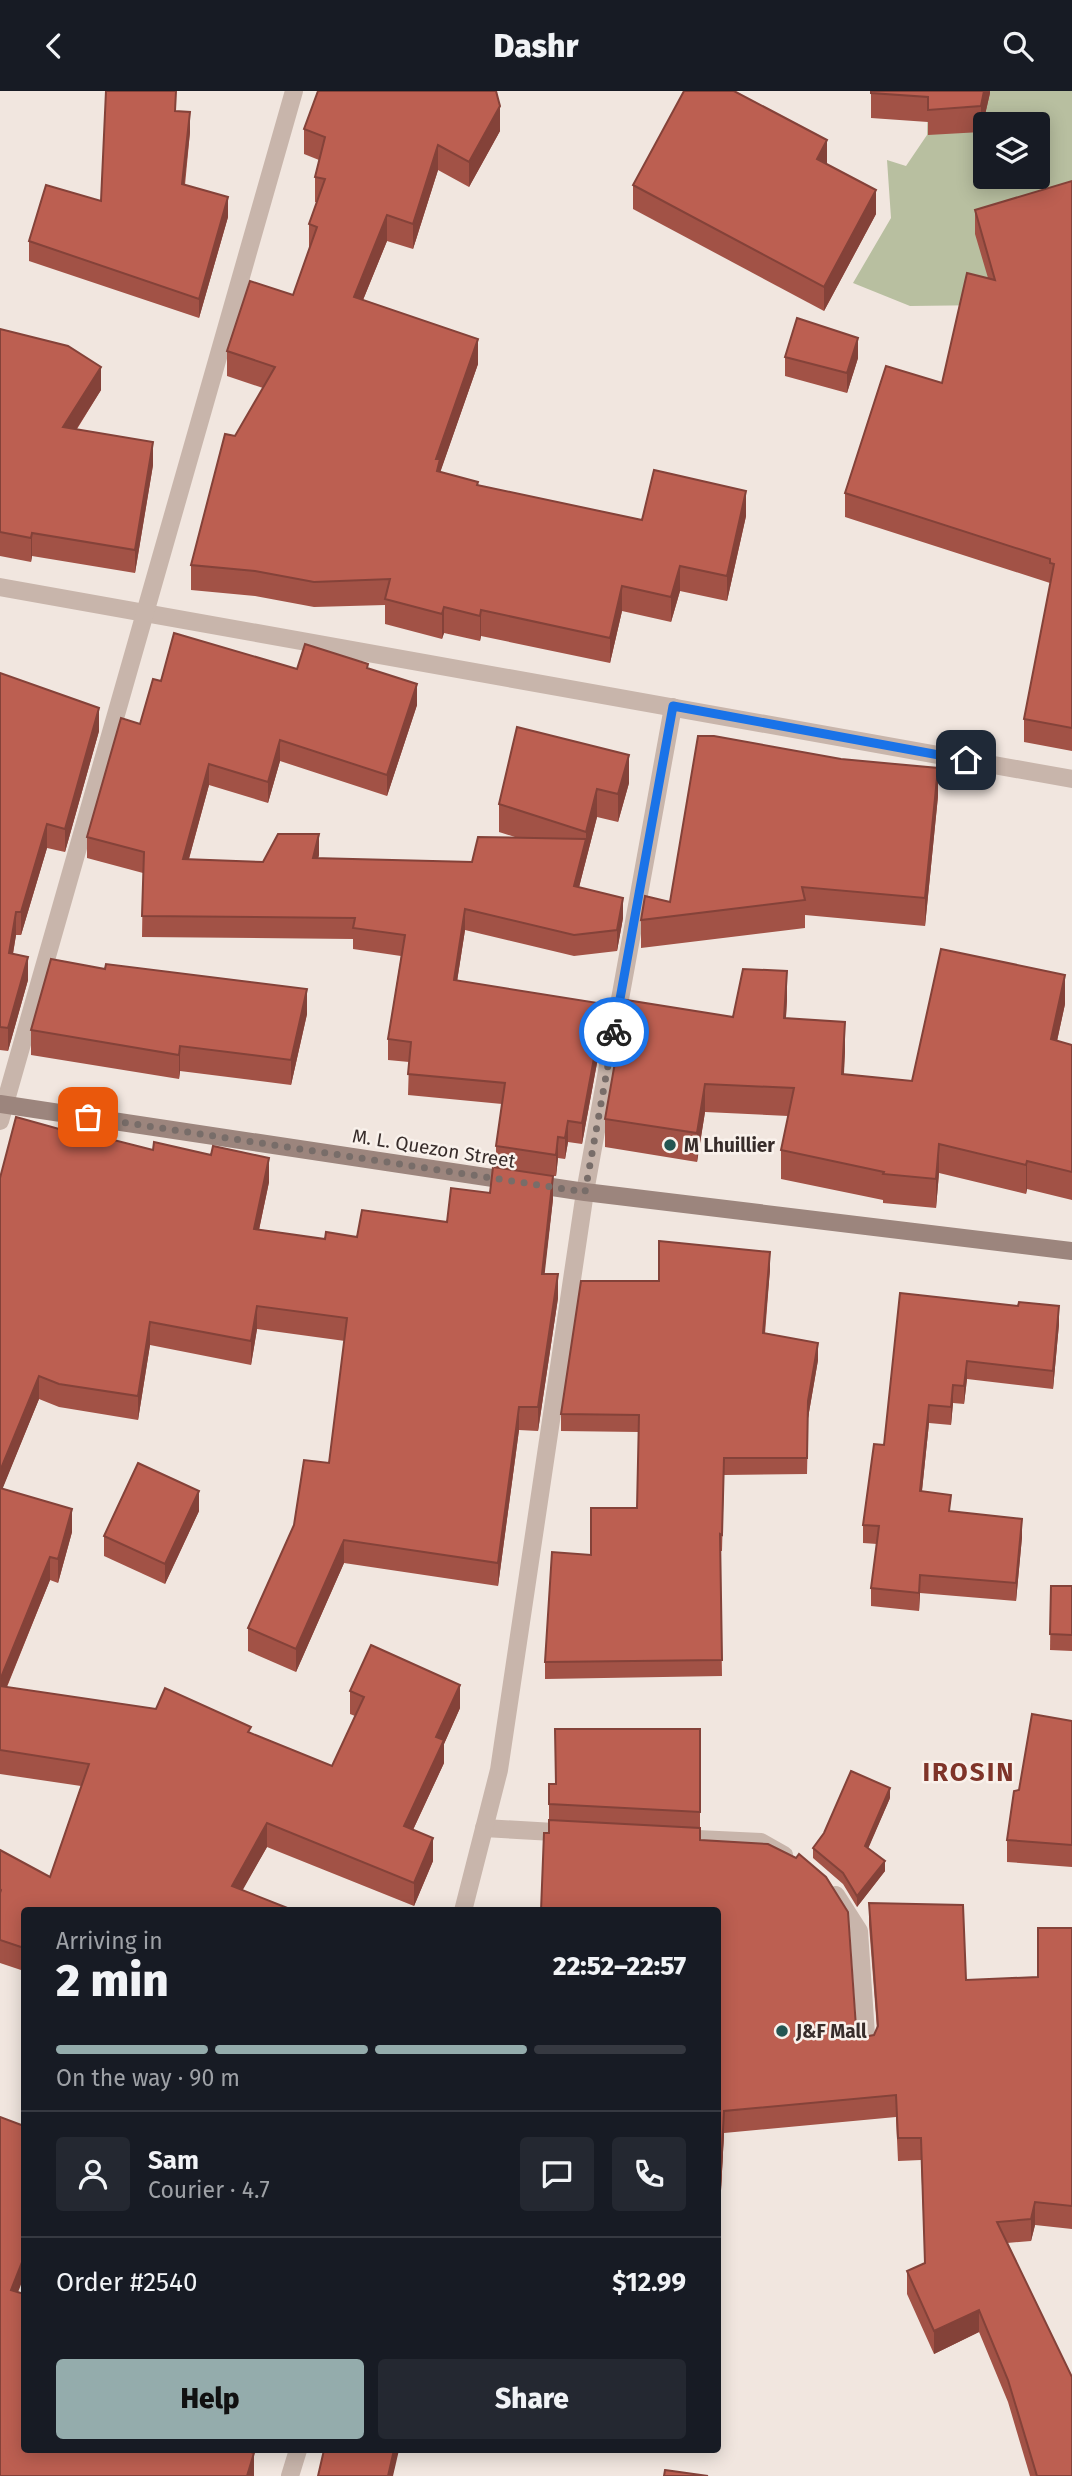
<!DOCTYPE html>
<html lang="en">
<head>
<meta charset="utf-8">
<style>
	body { margin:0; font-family:"Fira Sans",sans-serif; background:#242831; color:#f1f3f6; height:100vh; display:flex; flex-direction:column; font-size:26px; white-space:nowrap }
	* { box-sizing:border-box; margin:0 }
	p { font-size:23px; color:#9ea1a6 }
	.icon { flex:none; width:38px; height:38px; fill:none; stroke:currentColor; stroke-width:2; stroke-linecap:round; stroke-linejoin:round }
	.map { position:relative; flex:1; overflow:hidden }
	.sheet { position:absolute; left:21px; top:1816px; width:700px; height:546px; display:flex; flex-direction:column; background:#171b24; border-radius:7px; box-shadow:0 4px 18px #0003 }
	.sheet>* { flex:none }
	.tools { position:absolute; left:973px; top:21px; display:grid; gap:14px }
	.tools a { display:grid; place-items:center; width:77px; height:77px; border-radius:7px; background:#171b24; box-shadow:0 4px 18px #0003; font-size:35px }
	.pin { position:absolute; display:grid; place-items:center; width:60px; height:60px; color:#fff; margin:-30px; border-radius:14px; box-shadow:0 4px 10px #0006 }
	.courier { position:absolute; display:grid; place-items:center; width:70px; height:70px; margin:-35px; border:5px solid #1a73e8; border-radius:50%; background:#fff; color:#222; box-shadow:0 2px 9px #0007 }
	.overview em { font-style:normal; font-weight:800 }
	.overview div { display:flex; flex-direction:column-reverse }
	.overview { display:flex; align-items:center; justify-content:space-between; height:119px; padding:0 35px }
	h1 { font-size:46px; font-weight:800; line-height:52px }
	.bar { display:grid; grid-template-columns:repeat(4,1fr); gap:10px 7px; align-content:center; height:84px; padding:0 35px }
	.bar i { height:9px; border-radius:5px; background:#363941 }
	.bar .on { background:#94acac }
	.bar p { grid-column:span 4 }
	.line { display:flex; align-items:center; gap:18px; padding:0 35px; border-top:2px solid #363941 }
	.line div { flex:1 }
	.round { display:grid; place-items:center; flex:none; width:74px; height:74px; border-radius:7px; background:#242831 }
	.action { display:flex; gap:14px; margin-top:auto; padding:14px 35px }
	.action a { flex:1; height:80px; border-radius:7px; background:#94acac; color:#111; font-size:28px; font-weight:800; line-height:80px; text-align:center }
	.action a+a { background:#242831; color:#f1f3f6 }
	header { display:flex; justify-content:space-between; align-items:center; height:91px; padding:0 35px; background:#171b24; font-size:32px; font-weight:800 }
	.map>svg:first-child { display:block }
</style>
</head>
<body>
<header><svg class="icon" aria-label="back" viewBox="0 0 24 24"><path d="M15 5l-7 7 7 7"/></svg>Dashr<svg class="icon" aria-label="search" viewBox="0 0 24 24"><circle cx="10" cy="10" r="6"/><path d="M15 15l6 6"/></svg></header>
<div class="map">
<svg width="1072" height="2385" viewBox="0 0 1072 2385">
	<rect width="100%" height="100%" fill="#f1e6df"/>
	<path fill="#b8bfa0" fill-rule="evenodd" d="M928 0H1072V190L992 214 910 215 853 192 891 127 887 69 906 75 927 44ZM985 33H1038V86H985Z"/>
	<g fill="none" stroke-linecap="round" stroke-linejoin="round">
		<g stroke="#c8b5ab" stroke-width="18">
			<path d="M0 496 1072 688"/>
			<path d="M0 1030 294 0"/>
			<path d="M484 1737 571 1742"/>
			<path d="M676 1747 761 1751 784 1764"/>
			<path d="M836 1804 859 1840 867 1958"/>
			<path d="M463 1820 499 1679 585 1101 673 616"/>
			<path d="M290 2385 298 2359"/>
		</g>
		<path stroke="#9c857d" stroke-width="18" d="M0 1013 585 1101 1072 1160"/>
	</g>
	<g fill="#a25246">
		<path d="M871 0H990V2L981 41 928 44V31L871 27Z"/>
		<path d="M176 20 190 41 185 94 228 126 199 227 29 170V150L101 110Z"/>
		<path d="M304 38 500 40 469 96 438 79 413 158 387 150 363 209 478 273 440 381 478 394 642 429 746 425 727 510 680 500 671 531 622 520 610 572 481 545 480 550 444 542 442 548 385 533V514L314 516 255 505 191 499V474L235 345 263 297 227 285V260L293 204 309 158V133L317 111H315V86L319 69 304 63Z"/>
		<path d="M827 73 876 123 824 220 633 118V94Z"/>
		<path d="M1072 90V660L1024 651V628L1050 496V492L845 426V402L942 292 988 187 975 143V119Z"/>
		<path d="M0 238 101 299 77 338 153 374 135 482 32 465 31 471 0 465Z"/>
		<path d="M785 266 858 267 847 302 785 285Z"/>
		<path d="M368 577 417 614 387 705 280 670 268 712 209 694 189 768 263 771 319 764 318 767 472 771 518 747 499 741V713L629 692 618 731 597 726 579 796 623 827 617 860 574 865 465 839 457 890 604 934 582 1053 568 1051 565 1068 558 1067 556 1085H553V1108L544 1183 558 1207 538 1340 519 1339 498 1495 344 1472 296 1581 248 1560V1537L329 1372 345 1250 257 1238 251 1274 150 1254 138 1329 59 1316 39 1308 2 1398 72 1441 58 1492 50 1489 7 1596 251 1642 332 1675 355 1625 350 1623V1600L460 1617 444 1653V1672L413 1739 433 1770 414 1815 267 1756 242 1799 24 1820V1880L0 1872V1759L50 1786 81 1695 0 1683V1087L102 1050 269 1091 259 1139 325 1148 357 1146 447 1131 490 1102 496 1076V1055L502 1013 408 1004 409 971 388 969V948L401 865 353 858V848L142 846 143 782 87 767V746L161 590 297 578Z"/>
		<path d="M0 582 99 640 65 761 47 757 21 844H16L13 863 28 889 8 960 0 959Z"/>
		<path d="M938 705 925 835 805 824V837L641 857V829L670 811Z"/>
		<path d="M787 908 786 927 845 959 844 983 912 990 1065 913 1057 950 1072 954V1109L1027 1098 1026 1103 939 1082 936 1117 883 1112V1109L781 1088V1059L788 1025 705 1021 697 1071 605 1056V1028L733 926Z"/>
		<path d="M307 923 291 994 180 980 179 988 31 964V939Z"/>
		<path d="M770 1178 765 1243 818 1269 808 1327 807 1383 724 1384 722 1460H720L722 1585 545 1588V1571L591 1464 637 1417 639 1341 561 1340V1323L659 1190Z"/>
		<path d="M900 1202 1059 1233 1053 1298 967 1288 964 1313 953 1312 951 1334 929 1332 922 1400 951 1421 1022 1446 1016 1510 920 1502 919 1520 871 1515V1497L877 1453 863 1452V1434L884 1354Z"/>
		<path d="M199 1420 165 1493 104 1465V1445Z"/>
		<path d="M1051 1495H1072V1560L1050 1559Z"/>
		<path d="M1072 1630V1776L1007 1771V1749L1019 1699Z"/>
		<path d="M700 1638V1737L549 1729V1693H556Z"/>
		<path d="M890 1707 868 1757 885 1780 857 1816 843 1793 813 1767V1757Z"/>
		<path d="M700 1749 863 1946 874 1944 877 1938 869 1834V1812L966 1889 1038 1886 1072 1837V2138L1035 2134 1031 2150 1007 2152 1072 2385H1030L1008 2311 979 2241 934 2263 907 2203V2180L925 2172 921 2069 898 2070 896 2026 724 2042 718 2157V1820Z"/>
	</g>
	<g fill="#844239">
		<path d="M984 0H990V2L981 41V15Z"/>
		<path d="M500 15V40L469 96V71Z"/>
		<path d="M190 21V41L182 113V93Z"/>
		<path d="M827 49V73L817 68Z"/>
		<path d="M438 54V79L413 158V133Z"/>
		<path d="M876 99V123L824 220V196Z"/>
		<path d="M228 106V126L199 227V208Z"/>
		<path d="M387 124V150L354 231V206Z"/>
		<path d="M858 247V267L847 302V282Z"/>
		<path d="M478 248V273L440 382 437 405 436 368Z"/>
		<path d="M101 276V299L63 359V336Z"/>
		<path d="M153 351V374L135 482V459Z"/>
		<path d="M746 400V425L727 510V485Z"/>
		<path d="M32 442V465L31 471V447Z"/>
		<path d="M680 475V500L671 531V506Z"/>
		<path d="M622 495V520L610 572V547Z"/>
		<path d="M444 516V542L442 548V523Z"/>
		<path d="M481 519V545L480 550V525Z"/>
		<path d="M417 593V614L387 705V684Z"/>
		<path d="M99 617V640L65 761V738Z"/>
		<path d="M280 649V670L268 712V691Z"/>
		<path d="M629 664V692L618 731V703Z"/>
		<path d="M209 673V694L183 789V768Z"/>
		<path d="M938 677V705L925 835V807Z"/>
		<path d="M597 698V726L586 769V741Z"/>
		<path d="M47 733V757L21 844V821Z"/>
		<path d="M319 743V764L313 787V767Z"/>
		<path d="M586 748V769L574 816V795Z"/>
		<path d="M623 807V827L617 860V839Z"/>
		<path d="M465 818V839L454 910V889Z"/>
		<path d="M16 821V844L9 885V862Z"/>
		<path d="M28 866V889L8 960V937Z"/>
		<path d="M787 880V908L784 956V927Z"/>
		<path d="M1065 884V913L1051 977V948Z"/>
		<path d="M307 898V923L291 994V969Z"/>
		<path d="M604 913V934L582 1053V1032Z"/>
		<path d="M845 931V959L842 1012V983Z"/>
		<path d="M180 955V980L179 988V964Z"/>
		<path d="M705 993V1021L697 1071V1042Z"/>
		<path d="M568 1030V1051L565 1068V1047Z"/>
		<path d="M558 1046V1067L556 1085V1064Z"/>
		<path d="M939 1053V1082L936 1117V1088Z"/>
		<path d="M269 1067V1091L254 1162V1138Z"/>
		<path d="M1027 1070V1098L1026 1103V1074Z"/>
		<path d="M553 1085V1108L542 1207V1183Z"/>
		<path d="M770 1161V1178L763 1259V1242Z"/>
		<path d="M558 1183V1207L538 1340V1316Z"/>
		<path d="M257 1215V1238L251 1274V1250Z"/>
		<path d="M1059 1215V1233L1053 1298V1280Z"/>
		<path d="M150 1231V1254L138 1329V1305Z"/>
		<path d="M818 1252V1269L808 1327 807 1383 808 1310Z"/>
		<path d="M967 1270V1288L964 1313V1295Z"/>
		<path d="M39 1285V1308L0 1404V1380Z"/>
		<path d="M953 1294V1312L951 1334V1316Z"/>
		<path d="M929 1314V1332L920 1418V1400Z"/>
		<path d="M519 1316V1339L498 1495V1472Z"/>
		<path d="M199 1400V1420L165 1493V1473Z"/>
		<path d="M72 1418V1441L58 1492V1468Z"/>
		<path d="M1022 1428V1446L1016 1510V1492Z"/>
		<path d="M344 1449V1472L296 1581V1558Z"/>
		<path d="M50 1466V1489L0 1612V1589Z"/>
		<path d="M920 1484V1502L919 1520V1502Z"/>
		<path d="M460 1594V1617L444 1653V1672L404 1758V1735L436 1646Z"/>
		<path d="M890 1697V1707L865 1765V1755Z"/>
		<path d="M267 1732V1756L232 1818V1795Z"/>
		<path d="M433 1747V1770L414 1815V1792Z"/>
		<path d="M885 1770V1780L857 1816V1805Z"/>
		<path d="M724 2020V2042L718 2157V2134Z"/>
		<path d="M1035 2111V2134L1031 2150V2128Z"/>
		<path d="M24 2166V2186L11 2219V2199Z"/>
		<path d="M979 2219V2241L934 2263V2240Z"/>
		<path d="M394 2359H399L393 2385H388Z"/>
		<path d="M254 2362V2385H247Z"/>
	</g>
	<g fill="#bc5f51" stroke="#844239" stroke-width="2">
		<path d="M106 0H176L175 20 190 21 182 93 228 106 199 208 29 150 46 94 101 110Z"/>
		<path d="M318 0H496L500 15 469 71 438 54 413 133 387 124 354 206 478 248 436 368H440L437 380 478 391 477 394 642 429 654 379 746 400 727 485 680 475 671 506 622 495 610 547 481 519 480 525 444 516 442 523 385 508 390 488 314 491 255 480 191 474 225 343 235 345 275 276 227 260 250 190 293 204 317 136 309 133 325 88 315 86 325 46 304 38Z"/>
		<path d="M684 0H734L827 49 817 68 876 99 824 196 633 94Z"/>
		<path d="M871 0H984L981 15 928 19V6L871 2Z"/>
		<path d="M1072 90V637L1024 628 1054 473 1050 472V468L845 402 886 275 942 292 967 182 995 189 975 119Z"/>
		<path d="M797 227 858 247 847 282 785 266Z"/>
		<path d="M0 238 68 255 101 276 63 336 153 351 135 459 32 442 31 447 0 441Z"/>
		<path d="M174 542 297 578 305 553 368 573 367 577 417 593 387 684 280 649 268 691 209 673 183 768 263 771 278 743H319L313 767 472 771 478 746 586 748 574 795 623 807 617 839 574 844 465 818 454 889 604 913 582 1032 568 1030 565 1047 558 1046 556 1064 496 1055 505 992 408 983 411 951 388 948 405 844 353 837 355 827 142 825 144 761 87 746 121 627 140 633 153 588 161 590Z"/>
		<path d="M0 582 99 617 65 738 47 733 21 821H16L9 862 28 866 8 937 0 936Z"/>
		<path d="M517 636 629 664 618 703 597 698 586 741 499 713Z"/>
		<path d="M698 645H714L841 668 938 677 925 807 802 796 805 809 641 829 645 805 670 811Z"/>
		<path d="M941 858 1065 884 1051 948 1072 954V1081L1027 1070 1026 1074 939 1053 936 1088 883 1083 884 1081 781 1059 794 997 705 993 697 1042 605 1028 626 909 733 926 743 878 787 880 784 927 845 931 842 983 912 990Z"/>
		<path d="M51 868 105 878 106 873 307 898 291 969 180 955 179 964 31 939Z"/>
		<path d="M16 1026 102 1050V1046L153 1059 154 1051 211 1064 213 1055 269 1067 254 1138 325 1148 326 1141 357 1146 362 1119 447 1131 451 1097 490 1102 493 1076 553 1085 542 1183H558L538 1316H519L498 1472 344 1449 296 1558 248 1537 294 1434 304 1369 329 1372 347 1227 257 1215 251 1250 150 1231 138 1305 59 1293 39 1285 0 1380V1087Z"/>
		<path d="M659 1150 770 1161 763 1242 818 1252 808 1310 807 1367H724L722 1444 720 1443 722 1569 545 1571 552 1461 591 1464V1417H637L639 1324 561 1323 581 1190H659Z"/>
		<path d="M900 1202 1018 1215 1019 1211 1059 1215 1053 1280 967 1270 964 1295 953 1294 951 1316 929 1314 920 1400 951 1404 949 1420 1022 1428 1016 1492 920 1484 919 1502 871 1497 879 1435 863 1434 874 1353 884 1354Z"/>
		<path d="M138 1372 199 1400 165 1473 104 1445Z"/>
		<path d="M0 1397 72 1418 58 1468 50 1466 0 1589Z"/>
		<path d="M1051 1495H1072V1544L1050 1543Z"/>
		<path d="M371 1554 460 1594 436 1646 444 1649 404 1735 433 1747 414 1792 267 1732 232 1795 295 1820H24V1857L0 1849V1802L1 1799 0 1798V1759L50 1786 89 1673 0 1659V1595L156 1618 165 1597 251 1636 248 1641 332 1675 364 1606 350 1600Z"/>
		<path d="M1032 1623 1072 1630V1754L1007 1749 1014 1700 1019 1699Z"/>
		<path d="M555 1638H700V1721L549 1713V1693H556Z"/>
		<path d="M851 1680 890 1697 865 1755 885 1770 857 1805 843 1782 813 1757 824 1742Z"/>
		<path d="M549 1729 700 1737V1749L768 1753 796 1767 799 1763 826 1786 848 1821 856 1936 863 1946 874 1944 878 1935 869 1812 963 1814 966 1889 1038 1886V1837H1072V2115L1035 2111 1031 2128 997 2131 1072 2286V2385H1037L1008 2289 979 2219 934 2240 907 2180 925 2172 921 2047H898L896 2004 724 2020 718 2134V1820H541L544 1742H549Z"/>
		<path d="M0 2026 24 2035V2166L11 2199 24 2203V2359H245L254 2362 247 2385H0Z"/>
		<path d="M324 2359H394L388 2385H318Z"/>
		<path d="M665 2379 708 2385H664Z"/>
	</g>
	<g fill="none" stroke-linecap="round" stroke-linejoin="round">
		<path stroke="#786d69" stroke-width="7" stroke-dasharray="0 12.6" d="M88 1026 585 1101 614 941"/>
		<path stroke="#1a73e8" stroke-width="9" d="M614 941 673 615 966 669"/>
	</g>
	<g fill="#235552" stroke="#f9f1eb" stroke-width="2.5">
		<circle cx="670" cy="1054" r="7"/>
		<circle cx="782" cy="1940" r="7"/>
	</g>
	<g text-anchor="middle" stroke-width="5" stroke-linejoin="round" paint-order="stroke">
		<g font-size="19" font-weight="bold" fill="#372c2a" stroke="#f9f1eb" text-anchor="start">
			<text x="684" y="1061">M Lhuillier</text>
			<text x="796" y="1947">J&amp;F Mall</text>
		</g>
		<g font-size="19" fill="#372c2a" stroke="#f9f1eb">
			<text transform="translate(434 1057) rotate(9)" y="7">M. L. Quezon Street</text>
		</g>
		<g font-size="26" font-weight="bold" letter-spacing="2" fill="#7f3429" stroke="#f9f1eb">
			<text x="969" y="1690">IROSIN</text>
		</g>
	</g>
</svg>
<div class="tools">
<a><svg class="icon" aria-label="layers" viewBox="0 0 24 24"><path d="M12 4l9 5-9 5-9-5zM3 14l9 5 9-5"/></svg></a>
</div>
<div class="pin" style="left:88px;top:1026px;background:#ea580c"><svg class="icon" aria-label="bag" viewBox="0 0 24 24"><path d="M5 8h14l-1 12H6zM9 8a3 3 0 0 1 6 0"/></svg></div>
<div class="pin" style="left:966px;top:669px;background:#1f2937"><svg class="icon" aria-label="home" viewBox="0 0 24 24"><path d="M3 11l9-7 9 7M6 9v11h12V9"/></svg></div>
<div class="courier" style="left:614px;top:941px"><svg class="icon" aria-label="bike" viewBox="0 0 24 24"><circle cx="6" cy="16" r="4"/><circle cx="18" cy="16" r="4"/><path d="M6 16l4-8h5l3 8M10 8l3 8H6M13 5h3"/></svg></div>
<section class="sheet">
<div class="overview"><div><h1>2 min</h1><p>Arriving in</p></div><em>22:52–22:57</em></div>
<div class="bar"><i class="on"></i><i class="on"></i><i class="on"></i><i></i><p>On the way · 90 m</p></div>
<div class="line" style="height:126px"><a class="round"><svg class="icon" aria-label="person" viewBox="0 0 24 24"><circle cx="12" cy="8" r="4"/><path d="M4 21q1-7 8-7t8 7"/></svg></a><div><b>Sam</b><p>Courier · 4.7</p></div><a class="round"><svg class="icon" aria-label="chat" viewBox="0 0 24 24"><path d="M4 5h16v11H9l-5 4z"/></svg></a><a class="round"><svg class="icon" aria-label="phone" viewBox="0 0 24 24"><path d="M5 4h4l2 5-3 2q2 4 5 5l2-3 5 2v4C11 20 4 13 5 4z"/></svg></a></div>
<div class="line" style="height:91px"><div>Order #2540</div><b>$12.99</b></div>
<div class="action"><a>Help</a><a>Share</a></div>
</section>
</div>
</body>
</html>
